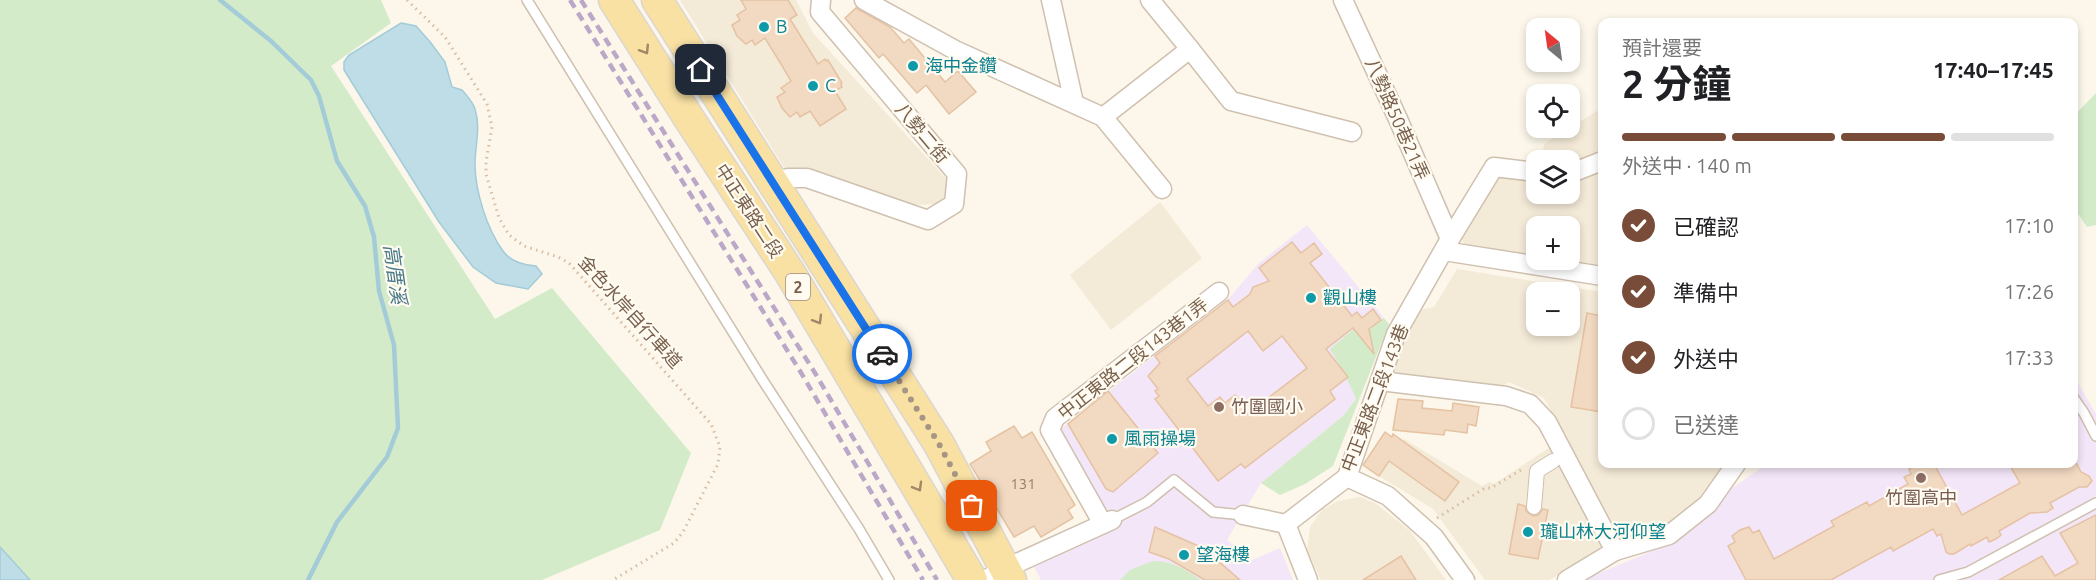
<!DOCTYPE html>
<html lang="zh-TW">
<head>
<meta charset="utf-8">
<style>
	body { margin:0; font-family:Ubuntu,"Noto Sans TC",sans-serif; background:#f6f6f6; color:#202124; height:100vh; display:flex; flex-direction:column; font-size:22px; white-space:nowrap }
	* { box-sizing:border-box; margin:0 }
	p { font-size:20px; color:#757577 }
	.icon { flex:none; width:33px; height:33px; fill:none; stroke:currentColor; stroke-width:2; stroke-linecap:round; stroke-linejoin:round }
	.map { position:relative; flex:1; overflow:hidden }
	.sheet { position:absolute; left:1598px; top:18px; width:480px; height:450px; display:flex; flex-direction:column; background:#fff; border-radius:12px; box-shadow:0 3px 9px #0003 }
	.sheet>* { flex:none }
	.needle { width:39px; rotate:331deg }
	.tools { position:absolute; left:1526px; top:18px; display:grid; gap:12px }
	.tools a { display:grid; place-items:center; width:54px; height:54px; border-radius:12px; background:#fff; box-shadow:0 3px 9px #0003; font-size:30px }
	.pin { position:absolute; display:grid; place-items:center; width:51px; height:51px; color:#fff; margin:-26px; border-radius:12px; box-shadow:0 3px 9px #0006 }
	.courier { position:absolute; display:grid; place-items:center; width:60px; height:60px; margin:-30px; border:4px solid #1a73e8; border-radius:50%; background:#fff; color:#222; box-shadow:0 2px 8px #0007 }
	.head em { font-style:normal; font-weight:700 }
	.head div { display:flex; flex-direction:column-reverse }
	.head { display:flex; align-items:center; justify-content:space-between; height:102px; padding:0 24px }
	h1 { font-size:39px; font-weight:700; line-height:45px }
	.bar { display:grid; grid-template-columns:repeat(4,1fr); gap:9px 6px; align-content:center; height:72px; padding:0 24px }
	.bar i { height:8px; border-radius:4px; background:#e0e0e0 }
	.bar .selected { background:#784c39 }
	.bar p { grid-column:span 4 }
	ol { padding:0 24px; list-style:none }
	li { display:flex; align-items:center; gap:18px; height:66px }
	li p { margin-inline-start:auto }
	li .icon { padding:6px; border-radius:50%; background:#784c39; color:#fff; stroke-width:4 }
	li:last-child { color:#757577 }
	li i { width:33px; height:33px; border:3px solid #e0e0e0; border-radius:50% }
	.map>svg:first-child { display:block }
</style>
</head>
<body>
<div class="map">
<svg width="2096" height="580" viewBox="0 0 2096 580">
	<rect width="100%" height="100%" fill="#fcf7ea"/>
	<g fill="#f4ead8" fill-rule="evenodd">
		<path d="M680 0H796L813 33 950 183 941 204 915 205 787 172Z"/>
		<path d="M1602 108V154L1569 166V160H1540L1545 143Z"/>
		<path d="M1602 170V266L1561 260H1569V226H1536V256L1465 245 1459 234 1492 180 1503 176 1536 180V194H1569V183Z"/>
		<path d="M1160 202 1202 258 1111 330 1070 275Z"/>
		<path d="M1457 269 1602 292V464H1727L1698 505 1671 524 1625 537 1614 527 1544 398 1509 382 1498 389 1394 374 1398 352 1420 310 1434 307ZM1536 292H1569V326H1536Z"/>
		<path d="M1404 439 1482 486 1489 482 1494 484 1549 448 1604 545 1598 554 1549 580H1485L1433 509 1379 476Z"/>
		<path d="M1360 497 1375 503 1410 531 1446 580H1321L1307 550 1310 527 1322 510 1338 501Z"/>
	</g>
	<g fill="#f4e6f9">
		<path d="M1307 225 1384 318 1369 330 1370 334 1362 338 1360 337 1336 359 1348 377 1356 399 1343 416 1261 483 1227 540 1252 560 1280 548 1293 580H1041L1034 567 1115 529 1112 519 1059 430 1229 298 1259 263Z"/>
		<path d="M2073 374 2096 414V580H1583L1678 540 1700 521 1726 492 1767 464H2073Z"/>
	</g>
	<g fill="#d3ebc8">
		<path d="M0 0H381L391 23 331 66 495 319 552 288 691 453 660 530 542 580H30L0 547Z"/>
		<path d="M2096 93V225L2087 227 2073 206V117Z"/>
		<path d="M1384 318 1389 324 1333 466 1305 484 1280 495 1261 483 1343 416 1356 399C1349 381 1340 366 1330 349L1354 329 1362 338 1368 337 1370 334 1369 330Z"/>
		<path d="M1153 561C1172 561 1185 569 1201 580H1120L1130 570Z"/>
	</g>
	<g fill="#bedde7" stroke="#a4cbd8" stroke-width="1.5">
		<path d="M401 23 416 26 431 43 445 62 452 87 462 90C466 95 473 102 475 109 481 128 475 145 475 164 475 191 487 229 503 251 510 261 524 265 536 266L542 274 528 289 496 283 473 267 439 222 344 70V62L349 55Z"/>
		<path d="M0 547 30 580H0Z"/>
	</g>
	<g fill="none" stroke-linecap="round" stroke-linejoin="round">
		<path stroke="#a4cbd8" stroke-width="4.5" d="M220 0 271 41 311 80 319 96 337 161 365 206 374 237 379 291 394 345 398 428 387 457 337 522 308 580"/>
	</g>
	<g fill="#f2d9c2" stroke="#e4c2a2" stroke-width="1.5" fill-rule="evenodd">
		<path d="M741 0H788L797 15 790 19 818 64 825 59 826 61 828 60 842 83 841 84 842 87 835 91 846 109 820 126 810 111 800 117 797 112 790 117 782 108 777 97 785 92 781 88 791 81 781 64 765 38 755 45 752 40 746 44 737 36 732 25 740 20 737 15 746 9Z"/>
		<path d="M856 8 890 27 904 43 909 39 945 82 958 71 976 92 949 114 926 85 917 93 883 54 879 58 845 18Z"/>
		<path d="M1292 242 1301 253 1314 243 1322 254 1310 263 1352 316 1357 312 1362 318 1373 309 1381 320 1369 329 1374 354 1353 328 1326 349 1348 377 1330 391 1335 399 1245 468 1241 464 1218 481 1155 399 1159 396 1155 391 1158 389 1148 376 1160 363 1155 356 1228 300 1233 307 1250 294 1253 287 1269 281 1259 268ZM1248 331 1263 351 1282 336 1307 368 1247 414 1241 400 1235 395 1225 403 1220 397 1208 406 1187 379Z"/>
		<path d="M1587 313 1602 316V412L1571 407Z"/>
		<path d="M1108 391 1158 453 1113 492 1106 489 1068 424Z"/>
		<path d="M1398 399 1423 401 1422 408 1452 411 1453 403 1479 407 1476 426 1468 424 1467 433 1445 430 1444 435 1393 430Z"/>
		<path d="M1014 426 1022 438 1032 432 1075 505 1068 510 1073 518 1041 537 1034 526 1014 537 970 464 991 451 986 442Z"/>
		<path d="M1385 432 1392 437 1393 434 1459 482 1445 501 1389 461 1379 476 1363 465Z"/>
		<path d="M1919 464H1934L1962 515 2020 483 2009 464H2077L2081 472 2089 476 2092 481 2087 487H2079L2050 503 2053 508 2047 512 2030 513 1999 531 2001 535 1996 539 1989 542 1987 537 1971 546 1970 544 1954 554H1949L1946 552 1941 534 1937 536 1933 529 1893 551 1891 547 1831 580H1746L1728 546 1735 542 1732 536 1740 530 1749 527 1753 533 1759 530 1774 559 1834 526 1831 521 1867 502 1869 506 1908 484 1904 477 1911 474 1909 469Z"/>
		<path d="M1518 504 1525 506 1526 511 1533 516 1538 515 1543 509 1548 510 1538 559 1509 554Z"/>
		<path d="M2096 515V580H1999L2042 556 2055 576 2078 563 2060 533Z"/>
		<path d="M1155 527 1203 548 1240 580H1205L1169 559 1149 552Z"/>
		<path d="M1401 556 1416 580H1363Z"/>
	</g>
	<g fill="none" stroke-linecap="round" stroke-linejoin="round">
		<defs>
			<g id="service">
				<path d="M527 0 762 379 859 529 889 580"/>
				<path d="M2073 397 2084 413 2096 436"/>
				<path d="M1112 520 1147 502 1174 480 1213 512 1243 515"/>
				<path d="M1939 580 1968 572 2096 503"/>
			</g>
			<path id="pedestrian" d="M1534 507 1537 471 1553 461"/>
			<g id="minor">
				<path d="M864 0 955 50 1103 117 1162 189"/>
				<path d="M1051 0 1074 103"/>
				<path d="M1150 0 1190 49"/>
				<path d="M1343 0 1398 119 1450 239"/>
				<path d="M1103 117 1190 49 1231 101 1352 132"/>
				<path d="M1569 174 1602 161"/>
				<path d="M772 181 788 178H807L928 220 954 204 957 174 820 12 821 0"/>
				<path d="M1444 251 1602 276"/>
				<path d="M1380 381 1506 396 1530 404 1547 422 1615 551 1669 535 1708 504 1736 464"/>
				<path d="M1347 477 1388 496 1434 537 1465 580"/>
				<path d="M1243 515 1286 524 1347 477 1396 334 1450 239 1494 167 1536 172"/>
				<path d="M1103 524 1050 430 1055 418 1219 292"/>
				<path d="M1286 524 1308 580"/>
				<path d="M985 580 1004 569 1112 520"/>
				<path d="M1567 580 1615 551"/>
			</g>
			<g id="primary">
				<path d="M614 0 688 117 790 273 972 580"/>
				<path d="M657 0 939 444 1011 580"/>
			</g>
		</defs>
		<use href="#service" stroke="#cfc0af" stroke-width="12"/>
		<use href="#pedestrian" stroke="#cfc0af" stroke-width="16"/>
		<use href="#minor" stroke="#cfc0af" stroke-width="21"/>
		<use href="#primary" stroke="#dcd6d1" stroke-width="33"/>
		<g stroke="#d7bda4" stroke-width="3" stroke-dasharray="1.5 4.5" stroke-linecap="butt">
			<path d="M407 0 445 37 487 104 492 127 486 162V174L499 218 509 235 524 246 558 257 569 263 711 424 720 447 718 464 683 532 674 543 613 580"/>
			<path d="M1437 518 1485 488H1491L1524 468"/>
		</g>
		<use href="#service" stroke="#fff" stroke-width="9"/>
		<use href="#pedestrian" stroke="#fff" stroke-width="14"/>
		<use href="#minor" stroke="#fff" stroke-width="18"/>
		<use href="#primary" stroke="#f9e1a4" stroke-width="30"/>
		<g stroke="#bba7c7" stroke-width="4.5" stroke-dasharray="9 6" stroke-linecap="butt">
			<path d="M570 0 800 371 923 580"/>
			<path d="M581 0 815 373 937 580"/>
		</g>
	</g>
	<defs><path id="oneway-chevron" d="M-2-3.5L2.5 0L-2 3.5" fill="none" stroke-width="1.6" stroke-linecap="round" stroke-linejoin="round" transform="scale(1.5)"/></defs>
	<g stroke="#9f8767">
		<use href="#oneway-chevron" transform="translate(645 50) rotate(58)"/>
		<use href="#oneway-chevron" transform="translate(818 320) rotate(59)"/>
		<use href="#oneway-chevron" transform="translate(918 487) rotate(60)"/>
	</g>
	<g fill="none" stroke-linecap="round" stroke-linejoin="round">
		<path stroke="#a69584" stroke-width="6" stroke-dasharray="0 10.8" d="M882 354 939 444 972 506"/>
		<path stroke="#1a73e8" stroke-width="8" d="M701 70 882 354"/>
	</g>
	<g fill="#0f9aa8" stroke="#fffbf1" stroke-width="2">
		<circle cx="764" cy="27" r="6"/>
		<circle cx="913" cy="66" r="6"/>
		<circle cx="813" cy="86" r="6"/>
		<circle cx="1311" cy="298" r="6"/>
		<circle cx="1112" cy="439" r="6"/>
		<circle cx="1528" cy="532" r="6"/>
		<circle cx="1184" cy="555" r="6"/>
	</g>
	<g fill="#8d6e63" stroke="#fffbf1" stroke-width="2">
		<circle cx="1219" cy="407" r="6"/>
		<circle cx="1921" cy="478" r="6"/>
	</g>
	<g text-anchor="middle" stroke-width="4.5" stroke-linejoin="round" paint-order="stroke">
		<g font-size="15" fill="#967e6a">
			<text x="1023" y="489">131</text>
		</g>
		<rect fill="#fffbf1" stroke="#a08e7e" stroke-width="1.5" x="786" y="274" width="24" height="26" rx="4.5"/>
		<g font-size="16" font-weight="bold" fill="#78604d">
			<text x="798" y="293">2</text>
		</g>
		<g font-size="18" fill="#0d838f" stroke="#fffbf1" text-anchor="start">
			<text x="776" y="33">B</text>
			<text x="925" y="72">海中金鑽</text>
			<text x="825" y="92">C</text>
			<text x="1323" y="304">觀山樓</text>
			<text x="1124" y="445">風雨操場</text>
			<text x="1540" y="538">瓏山林大河仰望</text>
			<text x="1196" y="561">望海樓</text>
		</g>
		<g font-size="18" fill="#78604d" stroke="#fffbf1">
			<text transform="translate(1397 119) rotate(66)" y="6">八勢路50巷21弄</text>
			<text transform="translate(922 133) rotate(50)" y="6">八勢二街</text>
			<text transform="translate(749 211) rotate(57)" y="6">中正東路二段</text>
			<text transform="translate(630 312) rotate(48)" y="6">金色水岸自行車道</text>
			<text transform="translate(1133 359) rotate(-38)" y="6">中正東路二段143巷1弄</text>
			<text transform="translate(1375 398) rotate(-69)" y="6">中正東路二段143巷</text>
		</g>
		<g font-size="18" fill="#785e54" stroke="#fffbf1" text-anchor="start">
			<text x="1231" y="413">竹圍國小</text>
			<text x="1921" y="504" text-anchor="middle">竹圍高中</text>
		</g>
		<g font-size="20" font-style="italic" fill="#47798b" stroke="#fffbf1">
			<text transform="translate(395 274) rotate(82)" y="7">高厝溪</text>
		</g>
	</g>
</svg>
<div class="tools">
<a><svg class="needle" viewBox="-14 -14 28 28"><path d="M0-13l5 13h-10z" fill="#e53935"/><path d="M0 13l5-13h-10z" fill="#757577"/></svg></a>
<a><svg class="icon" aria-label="locate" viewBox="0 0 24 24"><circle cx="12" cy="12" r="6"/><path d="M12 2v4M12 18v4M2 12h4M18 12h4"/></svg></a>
<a><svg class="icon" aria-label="layers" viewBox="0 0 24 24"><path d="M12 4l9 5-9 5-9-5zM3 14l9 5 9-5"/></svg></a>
<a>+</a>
<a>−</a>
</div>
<div class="pin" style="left:972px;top:506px;background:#ea580c"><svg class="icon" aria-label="bag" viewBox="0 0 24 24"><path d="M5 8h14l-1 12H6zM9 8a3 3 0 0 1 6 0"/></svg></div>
<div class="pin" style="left:701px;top:70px;background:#1f2937"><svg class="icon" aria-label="home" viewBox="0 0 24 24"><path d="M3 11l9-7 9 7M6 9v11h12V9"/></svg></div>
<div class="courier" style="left:882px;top:354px"><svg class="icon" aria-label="car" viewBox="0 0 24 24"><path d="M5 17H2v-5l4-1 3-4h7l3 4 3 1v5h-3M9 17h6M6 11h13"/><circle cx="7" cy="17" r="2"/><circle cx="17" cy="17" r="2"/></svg></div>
<section class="sheet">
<div class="head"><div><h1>2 分鐘</h1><p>預計還要</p></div><em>17:40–17:45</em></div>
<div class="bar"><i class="selected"></i><i class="selected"></i><i class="selected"></i><i></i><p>外送中 · 140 m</p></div>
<ol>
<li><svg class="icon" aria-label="check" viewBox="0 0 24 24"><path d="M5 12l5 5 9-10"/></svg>已確認<p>17:10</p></li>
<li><svg class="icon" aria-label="check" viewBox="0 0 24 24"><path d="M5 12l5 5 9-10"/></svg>準備中<p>17:26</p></li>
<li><svg class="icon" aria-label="check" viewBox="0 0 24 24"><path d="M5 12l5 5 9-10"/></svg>外送中<p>17:33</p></li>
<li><i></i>已送達</li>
</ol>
</section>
</div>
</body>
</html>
